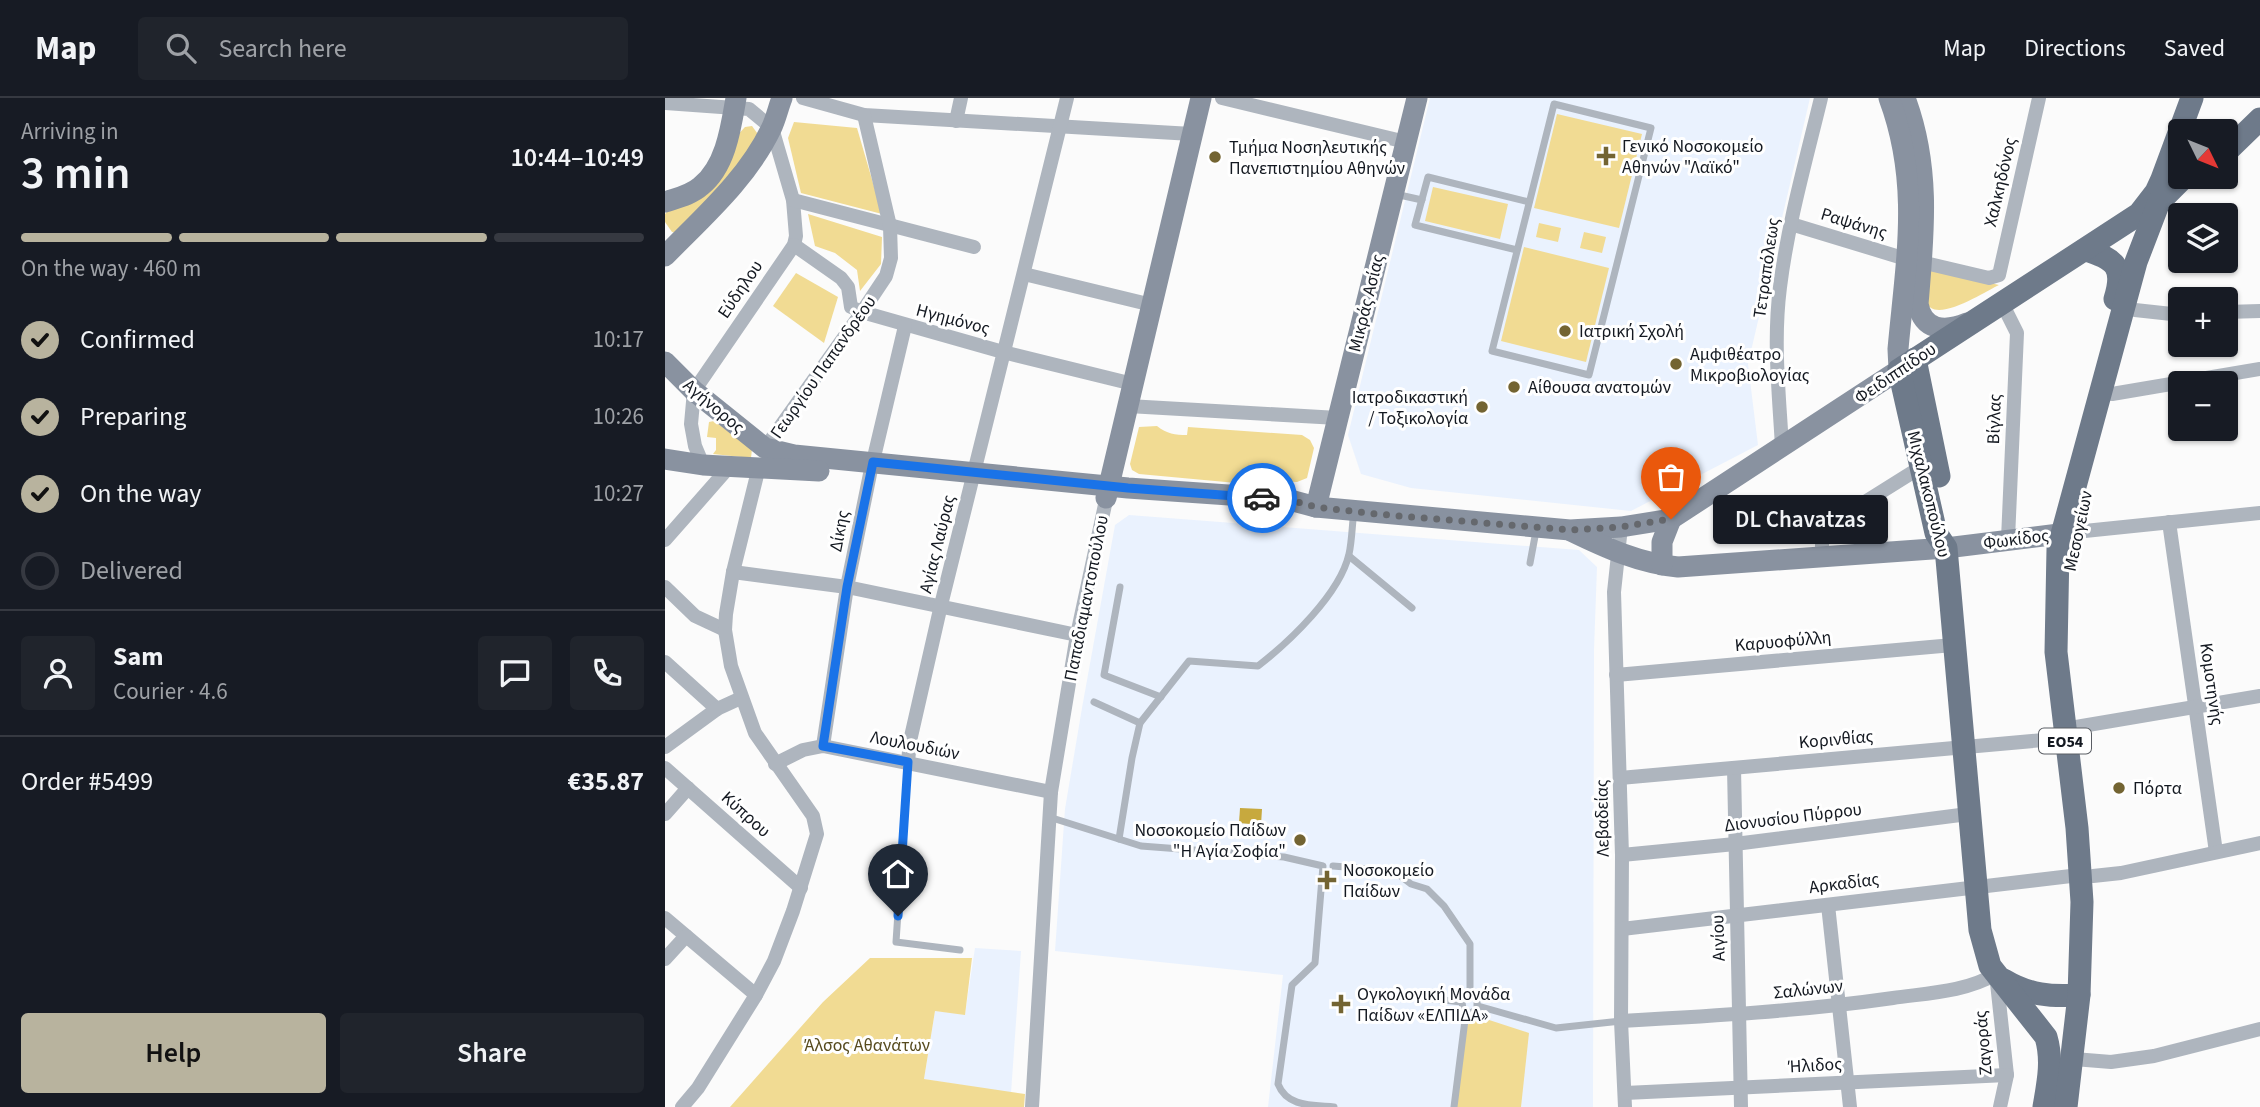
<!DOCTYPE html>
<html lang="en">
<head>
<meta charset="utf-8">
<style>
	body { margin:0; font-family:"Source Sans 3",sans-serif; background:#20242c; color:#f1f3f6; height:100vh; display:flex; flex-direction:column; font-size:26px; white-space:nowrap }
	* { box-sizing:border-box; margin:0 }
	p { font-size:23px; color:#9ea1a6 }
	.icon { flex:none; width:38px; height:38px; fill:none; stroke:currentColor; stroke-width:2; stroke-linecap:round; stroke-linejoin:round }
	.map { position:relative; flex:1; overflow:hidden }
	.details { display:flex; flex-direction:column; background:#171b24; width:665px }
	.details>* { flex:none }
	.needle { width:46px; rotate:133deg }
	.controls { position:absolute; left:1503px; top:21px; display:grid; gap:14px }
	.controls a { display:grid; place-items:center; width:70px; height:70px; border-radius:7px; background:#171b24; box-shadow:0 2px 5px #0004; font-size:35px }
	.pin { position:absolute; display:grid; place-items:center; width:60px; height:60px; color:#fff; margin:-72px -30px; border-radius:50% 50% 50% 0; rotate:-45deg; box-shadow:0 0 7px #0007 }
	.pin .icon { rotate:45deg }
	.courier { position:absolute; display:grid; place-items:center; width:70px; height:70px; margin:-35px; border:5px solid #1a73e8; border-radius:50%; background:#fff; color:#222; box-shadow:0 2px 9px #0007 }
	.bubble { position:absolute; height:49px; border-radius:7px; background:#171b24; box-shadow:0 2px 5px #0004; font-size:23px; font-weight:600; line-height:49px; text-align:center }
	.headline em { font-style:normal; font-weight:600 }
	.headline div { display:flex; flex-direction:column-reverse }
	.headline { display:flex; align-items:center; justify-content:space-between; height:119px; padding:0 21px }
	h1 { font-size:46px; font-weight:600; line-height:52px }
	.bar { display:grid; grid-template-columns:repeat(4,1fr); gap:10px 7px; align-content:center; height:84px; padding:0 21px }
	.bar i { height:9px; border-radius:5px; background:#363941 }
	.bar .active { background:#b8b39e }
	.bar p { grid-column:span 4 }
	.line { display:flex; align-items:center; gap:18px; padding:0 21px; border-top:2px solid #363941 }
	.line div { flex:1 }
	.round { display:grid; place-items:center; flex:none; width:74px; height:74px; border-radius:7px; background:#20242c }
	ol { padding:0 21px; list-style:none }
	li { display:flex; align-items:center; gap:21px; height:77px }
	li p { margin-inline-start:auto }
	li .icon { padding:7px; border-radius:50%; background:#b8b39e; color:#111; stroke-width:4 }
	li:last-child { color:#9ea1a6 }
	li i { width:38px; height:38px; border:4px solid #363941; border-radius:50% }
	.button { display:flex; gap:14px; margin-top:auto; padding:14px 21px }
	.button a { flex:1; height:80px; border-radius:7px; background:#b8b39e; color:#111; font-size:28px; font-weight:600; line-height:80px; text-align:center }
	.button a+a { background:#20242c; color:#f1f3f6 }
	header { display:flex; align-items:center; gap:42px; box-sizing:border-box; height:98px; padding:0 35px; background:#171b24; border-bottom:2px solid #363941 }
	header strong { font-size:33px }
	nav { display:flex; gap:38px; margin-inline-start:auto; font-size:24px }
	.search { width:490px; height:63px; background:#20242c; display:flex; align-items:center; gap:18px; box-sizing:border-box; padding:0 24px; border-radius:7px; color:#9ea1a6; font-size:26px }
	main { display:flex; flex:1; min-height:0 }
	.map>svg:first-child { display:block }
</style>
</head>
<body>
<header>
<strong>Map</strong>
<div class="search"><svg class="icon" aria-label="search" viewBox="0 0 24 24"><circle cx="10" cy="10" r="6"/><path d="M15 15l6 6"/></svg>Search here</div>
<nav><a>Map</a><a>Directions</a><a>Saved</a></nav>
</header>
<main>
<section class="details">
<div class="headline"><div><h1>3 min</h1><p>Arriving in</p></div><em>10:44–10:49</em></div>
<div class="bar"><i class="active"></i><i class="active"></i><i class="active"></i><i></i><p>On the way · 460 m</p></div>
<ol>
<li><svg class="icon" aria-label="check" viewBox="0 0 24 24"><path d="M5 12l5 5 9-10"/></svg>Confirmed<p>10:17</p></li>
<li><svg class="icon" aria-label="check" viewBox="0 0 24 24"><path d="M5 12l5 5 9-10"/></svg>Preparing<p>10:26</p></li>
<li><svg class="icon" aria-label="check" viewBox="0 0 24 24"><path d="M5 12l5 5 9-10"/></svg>On the way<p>10:27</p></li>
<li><i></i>Delivered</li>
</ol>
<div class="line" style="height:126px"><a class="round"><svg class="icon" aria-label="person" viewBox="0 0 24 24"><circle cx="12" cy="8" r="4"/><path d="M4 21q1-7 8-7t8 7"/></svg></a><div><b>Sam</b><p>Courier · 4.6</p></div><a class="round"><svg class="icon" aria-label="chat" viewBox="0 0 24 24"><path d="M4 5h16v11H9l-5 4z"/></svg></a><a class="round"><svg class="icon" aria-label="phone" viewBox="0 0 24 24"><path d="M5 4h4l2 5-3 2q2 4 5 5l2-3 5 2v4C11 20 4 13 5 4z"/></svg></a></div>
<div class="line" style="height:91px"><div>Order #5499</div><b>€35.87</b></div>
<div class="button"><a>Help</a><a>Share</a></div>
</section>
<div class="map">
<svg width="1595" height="1009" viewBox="0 0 1595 1009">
	<rect width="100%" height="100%" fill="#fbfbfb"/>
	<g fill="#eaf2fe">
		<path d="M765 0H1145L1083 266 1093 347 966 413 746 390 696 376 683 337Z"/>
		<path d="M464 417 914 452 932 469 929 552 928 1009H603L618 877 390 853 400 711 417 610 450 427Z"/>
		<path d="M310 850 356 853 346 995 259 981 270 913 300 916Z"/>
	</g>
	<g fill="#f1db93">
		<path d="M892 16 977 36 954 130 869 110Z"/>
		<path d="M129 24 192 30 217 116 136 95 123 40Z"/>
		<path d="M87 28 95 39 93 46 12 135 7 134 0 124V116L80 29Z"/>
		<path d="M768 89 843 106 835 141 760 123Z"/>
		<path d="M143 116 217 139 216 166 195 193 192 172 170 155 150 148Z"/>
		<path d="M874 125 896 130 893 144 871 139Z"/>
		<path d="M919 134 941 139 937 155 915 150Z"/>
		<path d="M859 149 944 170 921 264 836 243Z"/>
		<path d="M1261 170 1334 187C1321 193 1268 228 1261 203 1259 193 1261 180 1261 170Z"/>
		<path d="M131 175 173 199 159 245 108 208Z"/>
		<path d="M49 323 87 351 86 360 48 356 51 352V340L42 339 44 324Z"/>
		<path d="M492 328C502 336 510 337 522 337L523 329 637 337 645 342 649 350 642 380 632 384 607 383 604 388 474 376 467 372 465 366 474 329Z"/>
		<path d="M205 860H307L300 917 270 913 259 981 360 996 359 1009H65L158 904Z"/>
		<path d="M818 920 864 935 856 1009H790L800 932 804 925Z"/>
	</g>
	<path fill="#c7a93e" d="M575 710 597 711 596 727 574 725Z"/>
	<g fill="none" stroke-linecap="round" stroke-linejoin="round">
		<g stroke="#aeb5be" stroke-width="7">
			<path d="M889 6 986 30 924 277 827 253Z"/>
			<path d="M730 96 757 102"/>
			<path d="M852 152 750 127 763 79 864 104"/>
			<path d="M684 458 747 510"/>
			<path d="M865 465 871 433"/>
			<path d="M455 489 439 577 496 599"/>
			<path d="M429 604 475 625"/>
			<path d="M243 665 231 844 295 852"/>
			<path d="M384 719 476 748 619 759 658 768 650 865 627 887 613 986C622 1009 647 1007 669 1009"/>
			<path d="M454 741 467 660 475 625 524 563 593 568C624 544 675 496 684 456 687 443 687 427 689 413"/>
			<path d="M668 768 729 773 746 786 762 791 779 808 805 846V897"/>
			<path d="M712 895 797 904 798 900 805 897 812 901V912L805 915 798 911 797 904"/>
			<path d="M813 908 891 930 956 923"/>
			<path d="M789 1009 801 914"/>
		</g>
		<g stroke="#aeb5be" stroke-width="14">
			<path d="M138 0 199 17 527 36"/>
			<path d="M557 0 741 44"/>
			<path d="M0 5 84 11 107 30 128 102 131 138 129 147 29 293 26 326 30 348 38 367"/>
			<path d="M291 23 296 0"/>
			<path d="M128 102 309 149"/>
			<path d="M1126 126 1241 161"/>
			<path d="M129 147 176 180 183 189 186 209 197 214 338 254 468 286"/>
			<path d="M1256 164 1324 180 1334 177 1374 0"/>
			<path d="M359 176 487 207"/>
			<path d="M1337 205 1352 235 1343 441"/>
			<path d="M1470 212 1516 217"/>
			<path d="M1561 214 1595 213"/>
			<path d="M1447 296 1595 271"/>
			<path d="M463 308 673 320"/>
			<path d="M1117 349C1114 294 1108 244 1115 189 1123 125 1141 62 1156 0"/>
			<path d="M100 350 197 214 221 178 226 160 225 128 199 17"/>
			<path d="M1504 424 1551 754"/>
			<path d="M956 429 949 494 957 757 956 923 960 1009"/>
			<path d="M1410 434 1595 415"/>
			<path d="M0 442 65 368"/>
			<path d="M1157 459V431L1256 369"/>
			<path d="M68 474 182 489 412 537"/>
			<path d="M0 489 30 518 60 532"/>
			<path d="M0 564 52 611"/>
			<path d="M951 577 1288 547"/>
			<path d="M1411 629 1595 598"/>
			<path d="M158 648 182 489 205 376 240 228"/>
			<path d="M0 649 52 611 76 600"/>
			<path d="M243 664 245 643 276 507 402 0"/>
			<path d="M110 666 138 652 158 648 386 694"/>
			<path d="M0 670 136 790"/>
			<path d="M1069 670 1076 1009"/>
			<path d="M955 680 1390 641"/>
			<path d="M0 716 23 690"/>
			<path d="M957 757 1070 746 1303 716"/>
			<path d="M1428 778 1456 775 1595 745"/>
			<path d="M1163 807 1185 1009"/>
			<path d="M0 820 91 897"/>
			<path d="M957 831 1406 778"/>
			<path d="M0 861 21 838"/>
			<path d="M956 923C1047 918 1137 913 1228 900 1263 895 1300 894 1331 876L1342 977 1335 1009"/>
			<path d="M1409 961 1446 964 1489 958 1595 931"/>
			<path d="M960 995 1342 977"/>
			<path d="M17 1009 33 990 91 897 109 863 128 813 152 736 148 718 90 635 66 568 60 532 61 516 68 474 94 369"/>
			<path d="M367 1009 386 694 412 537 441 402"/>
		</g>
		<g stroke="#8992a0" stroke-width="21">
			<path d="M1240 0C1266 69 1259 135 1253 206 1258 233 1280 234 1302 225"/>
			<path d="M0 104C12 100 26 97 36 88 61 68 66 29 71 0"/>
			<path d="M0 158C38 119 82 81 106 31 111 21 113 10 117 0"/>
			<path d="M0 264 29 293 100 350 129 357 463 390 621 401 651 409 905 432 956 429 1006 421 1234 272 1233 251C1241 162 1256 86 1224 0"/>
			<path d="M0 361 38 367 154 373"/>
			<path d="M441 400 536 0"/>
			<path d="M651 409 752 0"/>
			<path d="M906 433C941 450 974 465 1013 469L1281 450 1410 434"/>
			<path d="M997 467V444L1006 421"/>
		</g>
		<g stroke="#6e7a8a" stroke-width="23">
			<path d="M1561 54 1595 21"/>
			<path d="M1421 152C1450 161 1460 169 1450 201"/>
			<path d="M1250 261 1274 378"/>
			<path d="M1339 882C1364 897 1386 899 1414 897"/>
			<path d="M1379 1009C1383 985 1388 963 1381 939L1325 868 1315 832 1281 450 1271 435 1234 272 1474 116 1491 94 1497 81 1527 0"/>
			<path d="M1401 1009 1414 897 1417 804 1412 730 1391 554 1393 451 1471 164 1494 104 1519 79"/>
		</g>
	</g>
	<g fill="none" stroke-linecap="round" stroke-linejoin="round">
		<path stroke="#65686d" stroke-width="7" stroke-dasharray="0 12.6" d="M597 400 621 401 651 409 711 416 905 432 956 429 1006 421"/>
		<path stroke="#1a73e8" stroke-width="9" d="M233 818 243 664 158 648 182 489 208 364 463 390 597 400"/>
	</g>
	<g fill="#736432" stroke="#fff" stroke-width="2.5">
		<path d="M937.5 47.5h7v7h7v7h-7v7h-7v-7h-7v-7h7z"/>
		<circle cx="550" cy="59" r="7"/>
		<circle cx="900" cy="233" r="7"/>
		<circle cx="1011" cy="266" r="7"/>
		<circle cx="849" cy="289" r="7"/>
		<circle cx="817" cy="309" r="7"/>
		<circle cx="1454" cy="690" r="7"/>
		<circle cx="635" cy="742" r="7"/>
		<path d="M658.5 771.5h7v7h7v7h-7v7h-7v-7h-7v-7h7z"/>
		<path d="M672.5 895.5h7v7h7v7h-7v7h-7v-7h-7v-7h7z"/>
	</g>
	<g text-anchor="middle" stroke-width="6" stroke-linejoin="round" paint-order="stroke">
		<rect fill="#fff" stroke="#5a5e64" stroke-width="2" x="1374" y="630.5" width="52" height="25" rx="5"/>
		<g font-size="16" font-weight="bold" fill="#141921">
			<text x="1400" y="649">ΕΟ54</text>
		</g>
		<g font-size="18" fill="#141921" stroke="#fff" text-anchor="start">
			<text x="957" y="54">Γενικό Νοσοκομείο<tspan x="957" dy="21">Αθηνών "Λαϊκό"</tspan></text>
			<text x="564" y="55">Τμήμα Νοσηλευτικής<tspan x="564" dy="21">Πανεπιστημίου Αθηνών</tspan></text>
			<text x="914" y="239">Ιατρική Σχολή</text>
			<text x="1025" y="262">Αμφιθέατρο<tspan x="1025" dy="21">Μικροβιολογίας</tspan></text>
			<text x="863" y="295">Αίθουσα ανατομών</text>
			<text x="803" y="305" text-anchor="end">Ιατροδικαστική<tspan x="803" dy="21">/ Τοξικολογία</tspan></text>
			<text x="1468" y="696">Πόρτα</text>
			<text x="621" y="738" text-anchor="end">Νοσοκομείο Παίδων<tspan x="621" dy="21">"Η Αγία Σοφία"</tspan></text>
			<text x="678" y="778">Νοσοκομείο<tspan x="678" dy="21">Παίδων</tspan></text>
			<text x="692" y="902">Ογκολογική Μονάδα<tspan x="692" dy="21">Παίδων «ΕΛΠΙΔΑ»</tspan></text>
		</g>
		<g font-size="18" fill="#141921" stroke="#fff">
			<text transform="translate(1335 84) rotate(-77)" y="6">Χαλκηδόνος</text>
			<text transform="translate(1189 125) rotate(17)" y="6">Ραψάνης</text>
			<text transform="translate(1101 170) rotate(-82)" y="6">Τετραπόλεως</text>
			<text transform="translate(75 191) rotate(-56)" y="6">Εύδηλου</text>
			<text transform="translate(701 205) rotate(-76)" y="6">Μικράς Ασίας</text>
			<text transform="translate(288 221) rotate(15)" y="6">Ηγημόνος</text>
			<text transform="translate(158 269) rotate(-55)" y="6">Γεωργίου Παπανδρέου</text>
			<text transform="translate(1230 275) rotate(-34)" y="6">Φειδιππίδου</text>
			<text transform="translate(49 308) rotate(40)" y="6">Αγήνορος</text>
			<text transform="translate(1329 321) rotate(-88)" y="6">Βίγλας</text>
			<text transform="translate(1264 396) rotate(76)" y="6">Μιχαλακοπούλου</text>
			<text transform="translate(174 433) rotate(-79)" y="6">Δίκης</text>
			<text transform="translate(1413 433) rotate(-78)" y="6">Μεσογείων</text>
			<text transform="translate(1351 441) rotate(-7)" y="6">Φωκίδος</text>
			<text transform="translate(272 446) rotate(-76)" y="6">Αγίας Λαύρας</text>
			<text transform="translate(421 500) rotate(-79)" y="6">Παπαδιαμαντοπούλου</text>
			<text transform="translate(1118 543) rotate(-5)" y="6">Καρυοφύλλη</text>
			<text transform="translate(1547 586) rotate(82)" y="6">Κομοτηνής</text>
			<text transform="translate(1171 641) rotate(-5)" y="6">Κορινθίας</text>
			<text transform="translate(250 647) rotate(11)" y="6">Λουλουδιών</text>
			<text transform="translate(81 716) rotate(42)" y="6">Κύπρου</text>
			<text transform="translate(1128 719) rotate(-7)" y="6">Διονυσίου Πύρρου</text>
			<text transform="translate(937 720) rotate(-91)" y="6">Λεβαδείας</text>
			<text transform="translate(1179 785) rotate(-7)" y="6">Αρκαδίας</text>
			<text transform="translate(1053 840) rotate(-92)" y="6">Αιγίου</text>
			<text transform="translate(1143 891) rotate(-6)" y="6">Σαλώνων</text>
			<text transform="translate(1318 945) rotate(-95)" y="6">Ζαγοράς</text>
			<text transform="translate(1150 967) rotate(-3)" y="6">Ήλιδος</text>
		</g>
		<g font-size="18" fill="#574b1f" stroke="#fff">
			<text x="202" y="953">Άλσος Αθανάτων</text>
		</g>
	</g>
</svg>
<div class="controls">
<a><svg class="needle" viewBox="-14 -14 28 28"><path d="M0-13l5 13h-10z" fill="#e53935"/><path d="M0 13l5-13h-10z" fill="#9ea1a6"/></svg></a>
<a><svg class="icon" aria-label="layers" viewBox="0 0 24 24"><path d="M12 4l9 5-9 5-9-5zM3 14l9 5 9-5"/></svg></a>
<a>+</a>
<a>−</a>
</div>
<div class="pin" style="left:1006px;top:421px;background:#ea580c"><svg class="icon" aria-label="bag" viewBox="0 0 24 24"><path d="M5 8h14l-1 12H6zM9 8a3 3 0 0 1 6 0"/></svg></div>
<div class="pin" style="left:233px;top:818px;background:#1f2937"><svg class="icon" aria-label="home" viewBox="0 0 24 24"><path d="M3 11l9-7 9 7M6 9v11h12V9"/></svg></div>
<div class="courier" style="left:597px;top:400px"><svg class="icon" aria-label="car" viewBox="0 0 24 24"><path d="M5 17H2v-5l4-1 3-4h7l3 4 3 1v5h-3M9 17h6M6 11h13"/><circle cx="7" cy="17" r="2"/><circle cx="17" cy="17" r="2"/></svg></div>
<div class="bubble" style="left:1048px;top:397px;width:175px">DL Chavatzas</div>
</div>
</main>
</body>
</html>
